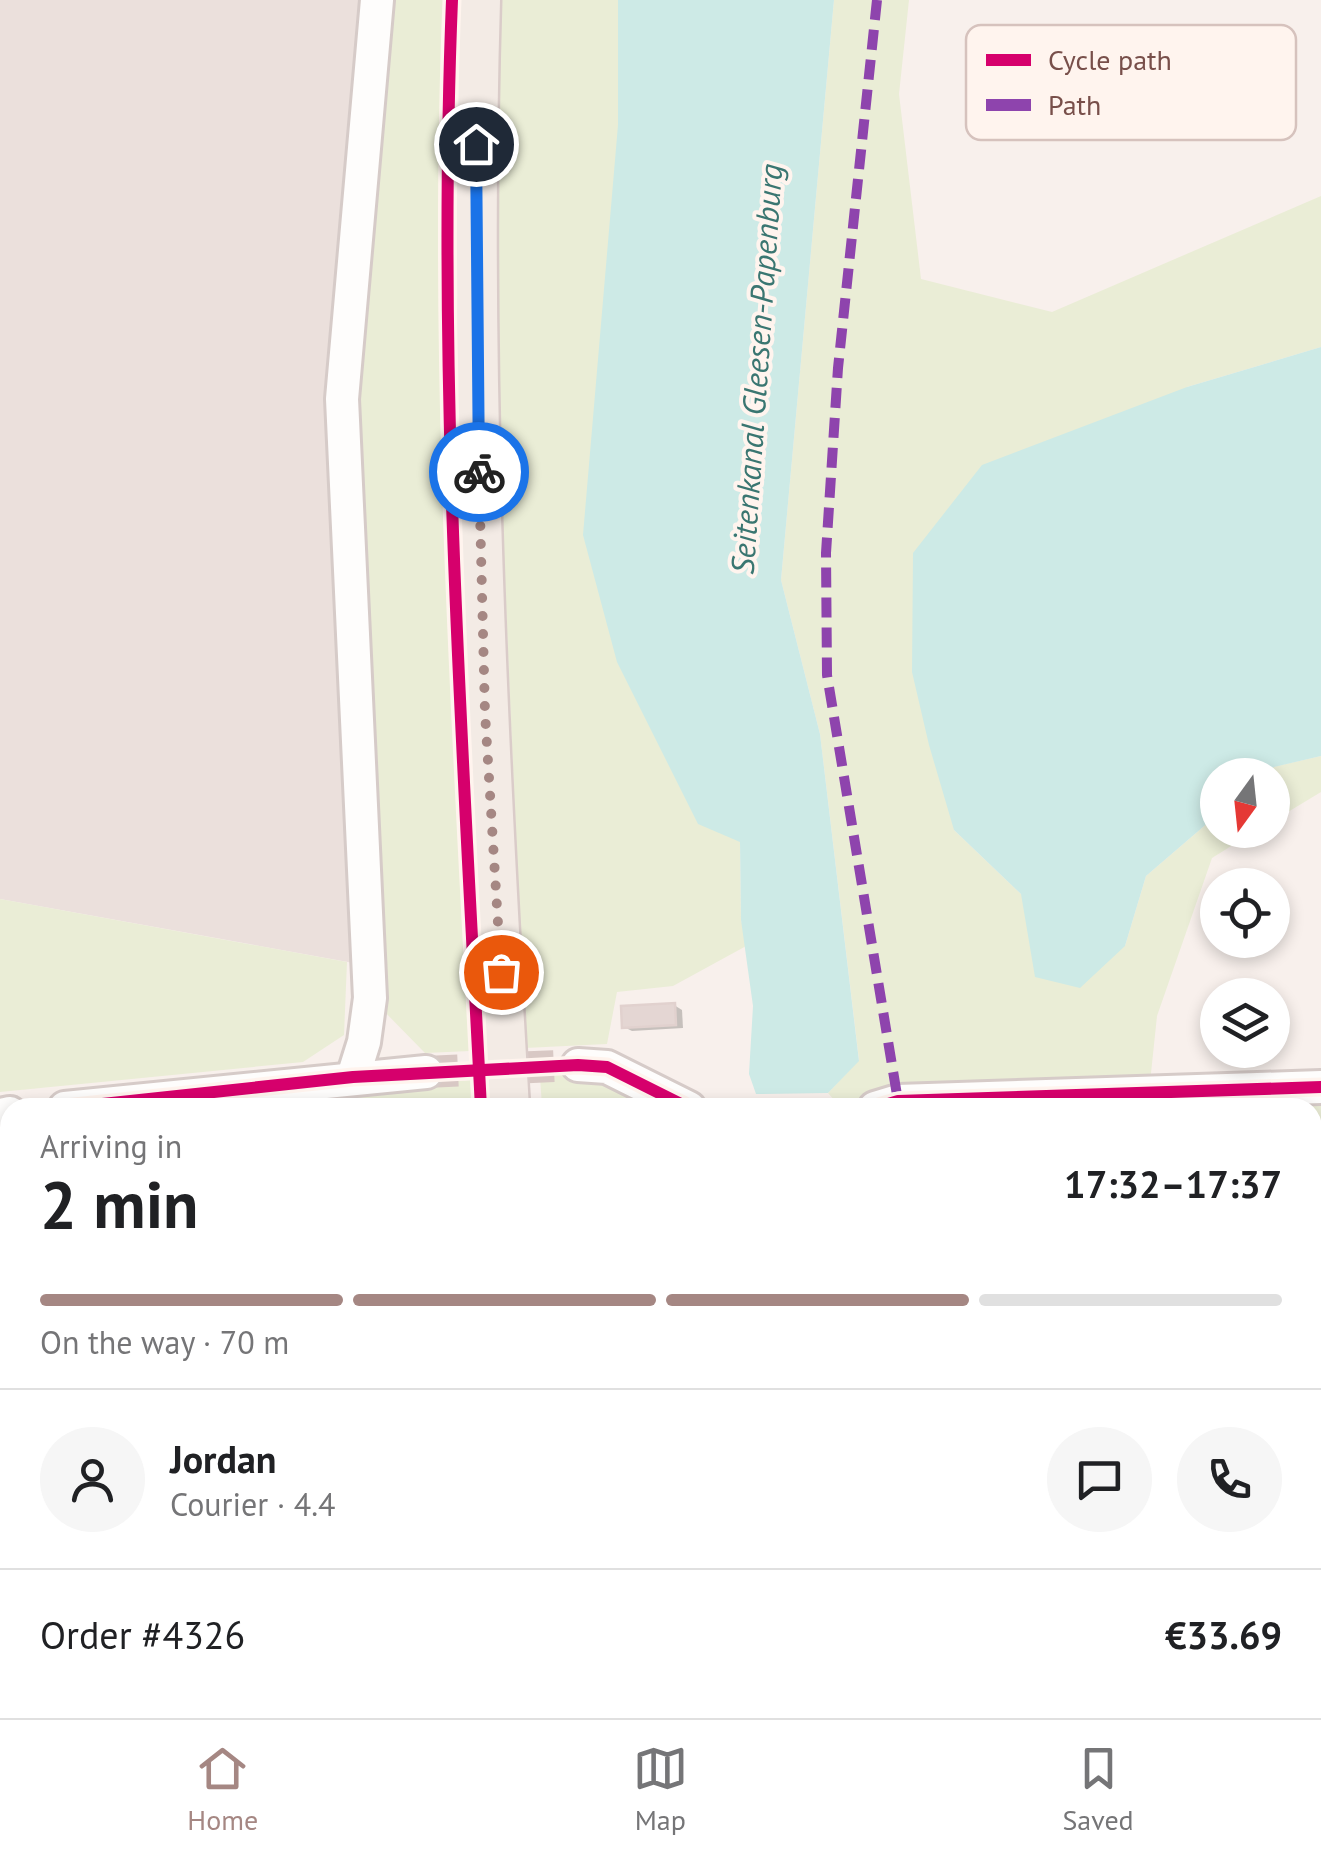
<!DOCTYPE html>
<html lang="en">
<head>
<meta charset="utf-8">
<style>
	body { margin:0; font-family:"PT Sans",sans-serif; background:#f6f6f6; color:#202124; height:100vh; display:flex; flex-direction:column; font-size:38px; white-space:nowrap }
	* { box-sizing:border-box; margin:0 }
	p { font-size:32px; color:#757577 }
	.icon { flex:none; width:55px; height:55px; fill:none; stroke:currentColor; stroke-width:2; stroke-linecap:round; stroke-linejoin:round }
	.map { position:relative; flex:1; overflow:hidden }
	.panel { position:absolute; left:0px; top:1098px; width:1322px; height:622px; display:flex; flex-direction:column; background:#fff; border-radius:30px 30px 0 0; box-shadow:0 5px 15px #0003 }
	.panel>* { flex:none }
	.needle { width:65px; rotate:195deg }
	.tools { position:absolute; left:1200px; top:758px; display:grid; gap:20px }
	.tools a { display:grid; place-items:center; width:90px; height:90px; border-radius:50%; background:#fff; box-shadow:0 5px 15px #0003; font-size:50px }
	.pin { position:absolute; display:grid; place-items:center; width:85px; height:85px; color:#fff; margin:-42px; border:5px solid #fff; border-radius:50%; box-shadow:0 2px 10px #0007 }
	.courier { position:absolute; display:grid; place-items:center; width:100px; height:100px; margin:-50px; border:8px solid #1a73e8; border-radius:50%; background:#fff; color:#222; box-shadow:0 2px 12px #0007 }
	.summary em { font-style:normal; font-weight:800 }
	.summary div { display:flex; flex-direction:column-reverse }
	.summary { display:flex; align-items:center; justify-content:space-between; height:170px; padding:0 40px }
	h1 { font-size:65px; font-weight:800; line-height:75px }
	.bar { display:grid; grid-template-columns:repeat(4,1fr); gap:15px 10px; align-content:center; height:120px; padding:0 40px }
	.bar i { height:12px; border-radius:8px; background:#e0e0e0 }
	.bar .current { background:#a58783 }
	.bar p { grid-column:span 4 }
	.line { display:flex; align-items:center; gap:25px; padding:0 40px; border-top:2px solid #e0e0e0 }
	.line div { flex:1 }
	.round { display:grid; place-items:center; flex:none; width:105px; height:105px; border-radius:52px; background:#f6f6f6 }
	.tabs { display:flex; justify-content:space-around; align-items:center; height:140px; border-top:2px solid #e0e0e0; background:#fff; font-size:28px; color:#757577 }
	.tabs a { display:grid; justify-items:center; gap:5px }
	.tabs .current { color:#a58783 }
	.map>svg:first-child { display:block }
</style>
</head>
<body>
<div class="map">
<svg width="1321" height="1718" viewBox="0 0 1321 1718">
	<rect width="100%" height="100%" fill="#f8f0ec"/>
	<path fill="#ebe0dc" d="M0 0H392L360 395 381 968 0 899Z"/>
	<g fill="#eaedd6">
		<path d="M392 0H444L438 216 470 1051 425 1053 381 1008 360 395Z"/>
		<path d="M498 0H618V125L740 842 741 920 748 945 673 986 617 992 607 1044 525 1048 489 214Z"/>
		<path d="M834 0H909L899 94 921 279 1052 312 1321 196V347L1187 387 954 830 1021 894 1125 946 1146 876 1217 815 1218 830H1257L1212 858 1157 1016 1149 1092 1321 1087V1718H592L1312 1710V1108H841L828 1093 859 1060 820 734 781 580Z"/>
		<path d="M1321 756V792L1273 821 1272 775H1264L1273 767Z"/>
		<path d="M0 899 347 962 344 1035 303 1062 0 1092Z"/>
		<path d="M606 1072 643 1101 608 1107H542L540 1076Z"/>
		<path d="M488 1079 489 1107 263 1108 270 1097 284 1092Z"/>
		<rect x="0" y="1337" width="10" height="196"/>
	</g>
	<g fill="#cdeae6">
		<path d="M618 0H834L781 580 820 734 859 1061 828 1093 756 1094 749 1074 753 1006 741 920 740 842 698 824 617 662 583 535 618 125Z"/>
		<path d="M1321 347V756L1274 767 1264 775H1218L1217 815 1146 876 1125 946 1080 988 1035 977 1021 894 954 830 929 745 912 672 913 553 982 465 1187 387Z"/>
		<path d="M1321 1457V1718H0V1533H10V1710H1312V1458Z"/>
	</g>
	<path fill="#0003" d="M674 1005 682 1010 683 1028 632 1031 624 1027Z"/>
	<path fill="#e4d6d3" stroke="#e1d1ce" stroke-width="2.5" d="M675 1003 676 1025 622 1028 621 1006Z"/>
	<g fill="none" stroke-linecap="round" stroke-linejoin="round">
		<path stroke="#d8c8c4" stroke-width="32" stroke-dasharray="32 16" stroke-linecap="butt" d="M426 1072 578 1065"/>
		<defs>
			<g id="minor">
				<path d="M578 1065 607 1067 689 1108"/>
				<path d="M353 1077 364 1042 370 998 342 399 377 0"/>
				<path d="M65 1108 426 1072"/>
				<path d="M875 1108 898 1101 1321 1087"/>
				<path d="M0 1115 10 1113"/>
			</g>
			<g id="major">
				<path d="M480 0C469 370 487 738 509 1108"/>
				<path d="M540 1710 541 1718"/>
			</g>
		</defs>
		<use href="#minor" stroke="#d6cbc8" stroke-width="38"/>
		<use href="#major" stroke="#daccc9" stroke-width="45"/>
		<use href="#minor" stroke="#fefdfc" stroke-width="32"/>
		<use href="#major" stroke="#f3ebe5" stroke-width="40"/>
		<g stroke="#8e44ad" stroke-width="10" stroke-dasharray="20 10" stroke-linecap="butt">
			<path d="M877 0 838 368 826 553 827 675 898 1101"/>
			<path d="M0 1179 10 1177"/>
			<path d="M0 1232 10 1234"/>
			<path d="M1312 1248H1321"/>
			<path d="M0 1305H10"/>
			<path d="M513 1710V1718"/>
		</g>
		<defs>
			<g id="cycleway">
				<path d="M452 0C437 369 462 739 481 1108"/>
				<path d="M65 1108 353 1077 578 1065 607 1067 689 1108"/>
				<path d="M875 1108 898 1101 1321 1087"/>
			</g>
		</defs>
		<use href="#cycleway" stroke="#fff4ee" stroke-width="19"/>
		<use href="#cycleway" stroke="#d6006c" stroke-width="12"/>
	</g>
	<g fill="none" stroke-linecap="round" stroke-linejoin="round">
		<path stroke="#a58783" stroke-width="10" stroke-dasharray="0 18" d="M479 472 485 713 501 972"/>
		<path stroke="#1a73e8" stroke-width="12" d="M476 144 479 472"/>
	</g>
	<g text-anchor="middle" stroke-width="8" stroke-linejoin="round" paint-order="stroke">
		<g font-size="32" font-style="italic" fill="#3a7671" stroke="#fff4ee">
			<text transform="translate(757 369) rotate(-86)" y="11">Seitenkanal Gleesen-Papenburg</text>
		</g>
	</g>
	<rect x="966" y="25" width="330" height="115" rx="15" fill="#fff4ee" stroke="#d6c2bd" stroke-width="2.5"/>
	<rect x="986" y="54" width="45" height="12" fill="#d6006c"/>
	<rect x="986" y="99" width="45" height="12" fill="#8e44ad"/>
	<g font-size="28" fill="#784f4a">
		<text x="1048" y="70">Cycle path</text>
		<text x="1048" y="115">Path</text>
	</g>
</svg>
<div class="tools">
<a><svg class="needle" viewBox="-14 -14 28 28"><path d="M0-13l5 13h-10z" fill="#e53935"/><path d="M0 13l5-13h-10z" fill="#757577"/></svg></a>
<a><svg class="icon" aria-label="locate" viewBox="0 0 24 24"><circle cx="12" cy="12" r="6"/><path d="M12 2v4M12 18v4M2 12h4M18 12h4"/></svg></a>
<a><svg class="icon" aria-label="layers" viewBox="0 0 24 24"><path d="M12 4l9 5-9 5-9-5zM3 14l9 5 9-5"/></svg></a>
</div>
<div class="pin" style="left:501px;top:972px;background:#ea580c"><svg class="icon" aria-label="bag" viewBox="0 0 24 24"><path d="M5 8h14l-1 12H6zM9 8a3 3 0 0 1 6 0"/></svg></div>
<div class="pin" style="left:476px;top:144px;background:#1f2937"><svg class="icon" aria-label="home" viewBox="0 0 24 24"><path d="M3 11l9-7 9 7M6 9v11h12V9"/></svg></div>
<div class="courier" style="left:479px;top:472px"><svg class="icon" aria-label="bike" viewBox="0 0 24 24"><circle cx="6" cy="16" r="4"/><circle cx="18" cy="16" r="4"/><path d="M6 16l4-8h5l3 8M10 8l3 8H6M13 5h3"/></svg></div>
<section class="panel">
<div class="summary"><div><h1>2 min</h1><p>Arriving in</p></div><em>17:32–17:37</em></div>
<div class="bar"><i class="current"></i><i class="current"></i><i class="current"></i><i></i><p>On the way · 70 m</p></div>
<div class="line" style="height:180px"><a class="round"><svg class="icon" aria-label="person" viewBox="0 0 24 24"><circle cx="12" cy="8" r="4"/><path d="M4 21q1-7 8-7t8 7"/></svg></a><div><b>Jordan</b><p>Courier · 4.4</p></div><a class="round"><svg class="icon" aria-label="chat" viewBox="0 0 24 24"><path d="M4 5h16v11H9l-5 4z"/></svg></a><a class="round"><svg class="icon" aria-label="phone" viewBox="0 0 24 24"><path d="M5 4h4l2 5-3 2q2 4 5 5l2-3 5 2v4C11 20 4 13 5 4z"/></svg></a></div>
<div class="line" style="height:130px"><div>Order #4326</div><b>€33.69</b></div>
</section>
</div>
<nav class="tabs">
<a class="current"><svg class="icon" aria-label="home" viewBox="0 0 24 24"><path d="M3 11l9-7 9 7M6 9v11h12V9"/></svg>Home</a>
<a><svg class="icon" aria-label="map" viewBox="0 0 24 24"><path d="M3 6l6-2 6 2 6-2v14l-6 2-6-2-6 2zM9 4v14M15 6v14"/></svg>Map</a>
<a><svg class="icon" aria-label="saved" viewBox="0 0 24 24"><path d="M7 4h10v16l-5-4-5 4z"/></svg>Saved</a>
</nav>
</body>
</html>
